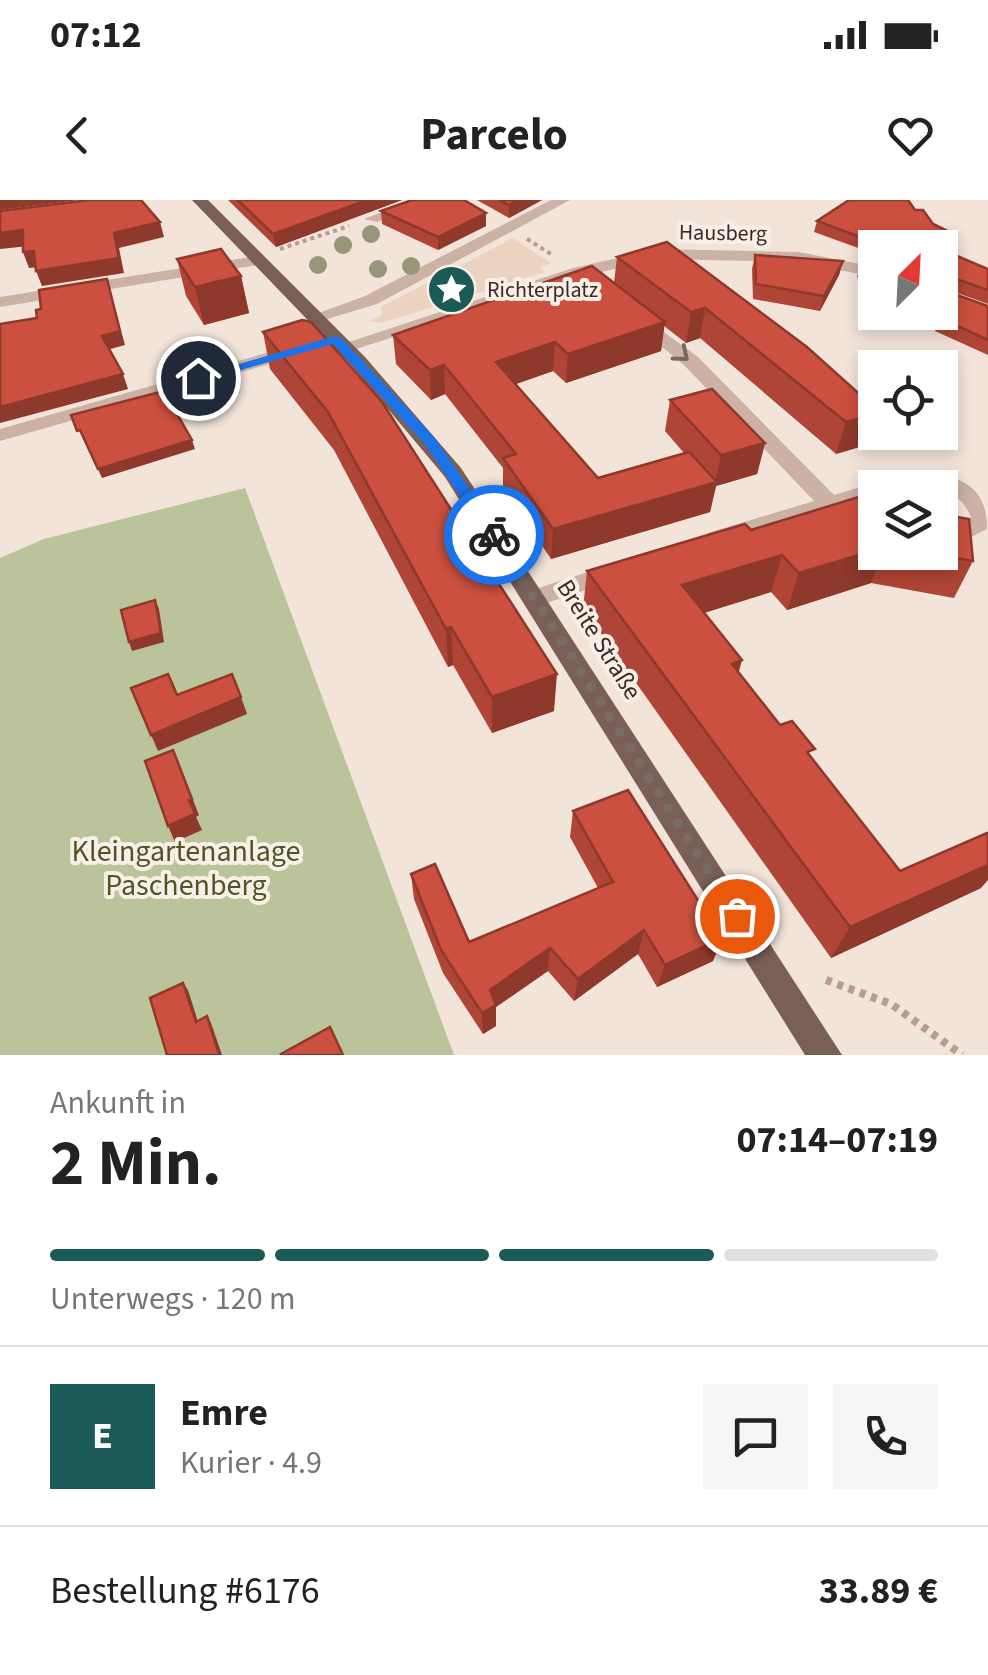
<!DOCTYPE html>
<html lang="de">
<head>
<meta charset="utf-8">
<style>
	body { margin:0; font-family:"Source Sans 3",sans-serif; background:#f6f6f6; color:#222; height:100vh; display:flex; flex-direction:column; font-size:38px; white-space:nowrap }
	* { box-sizing:border-box; margin:0 }
	p { font-size:32px; color:#767676 }
	.icon { flex:none; width:55px; height:55px; fill:none; stroke:currentColor; stroke-width:2; stroke-linecap:round; stroke-linejoin:round }
	.map { position:relative; height:855px; overflow:hidden }
	.sheet { display:flex; flex-direction:column; background:#fff; flex:1 }
	.sheet>* { flex:none }
	.needle { width:65px; rotate:24deg }
	.fabs { position:absolute; left:858px; top:30px; display:grid; gap:20px }
	.fabs a { display:grid; place-items:center; width:100px; height:100px; border-radius:0px; background:#fff; box-shadow:0 5px 15px #0003; font-size:50px }
	.pin { position:absolute; display:grid; place-items:center; width:85px; height:85px; color:#fff; margin:-42px; border:5px solid #fff; border-radius:50%; box-shadow:0 2px 10px #0007 }
	.courier { position:absolute; display:grid; place-items:center; width:100px; height:100px; margin:-50px; border:8px solid #1a73e8; border-radius:50%; background:#fff; color:#222; box-shadow:0 2px 12px #0007 }
	.head em { font-style:normal; font-weight:700 }
	.head div { display:flex; flex-direction:column-reverse }
	.head { display:flex; align-items:center; justify-content:space-between; height:170px; padding:0 50px }
	h1 { font-size:65px; font-weight:700; line-height:75px }
	.bar { display:grid; grid-template-columns:repeat(4,1fr); gap:15px 10px; align-content:center; height:120px; padding:0 50px }
	.bar i { height:12px; border-radius:8px; background:#e0e0e0 }
	.bar .on { background:#1a5b57 }
	.bar p { grid-column:span 4 }
	.line { display:flex; align-items:center; gap:25px; padding:0 50px; border-top:2px solid #e0e0e0 }
	.line div { flex:1 }
	.round { display:grid; place-items:center; flex:none; width:105px; height:105px; border-radius:0px; background:#f6f6f6 }
	.status { display:flex; justify-content:space-between; align-items:center; height:70px; padding:0 50px; background:#fff; direction:ltr }
	.status svg { height:28px; fill:currentColor }
	header { display:flex; justify-content:space-between; align-items:center; height:130px; padding:0 50px; background:#fff; font-size:45px; font-weight:700 }
	.map>svg:first-child { display:block }
</style>
</head>
<body>
<div class="status"><b>07:12</b><svg viewBox="0 0 49 12"><path d="M0 12V9h3v3zM5 12V6h3v6zM10 12V3h3v9zM15 12V0h3v12zM26 1h20v11H26zM47 4h2v5h-2z"/></svg></div>
<header><svg class="icon" aria-label="back" viewBox="0 0 24 24"><path d="M15 5l-7 7 7 7"/></svg>Parcelo<svg class="icon" aria-label="heart" viewBox="0 0 24 24"><path d="M12 20l-8-8c-3-5 5-10 8-4 3-6 11-1 8 4z"/></svg></header>
<div class="map">
<svg width="988" height="855" viewBox="0 0 988 855">
	<rect width="100%" height="100%" fill="#f3e4da"/>
	<path fill="#bac399" d="M245 288 454 855H0V358L44 339Z"/>
	<path fill="#ecd3c0" d="M513 38 551 63 540 67 545 72 381 123 370 121 382 115 381 107Z"/>
	<g fill="none" stroke-linecap="round" stroke-linejoin="round">
		<g stroke="#b89c90" stroke-width="4" stroke-dasharray="4 4" stroke-linecap="butt">
			<path d="M527 39 554 56"/>
			<path d="M280 49 349 26"/>
		</g>
		<path stroke="#b89c90" stroke-width="8" stroke-dasharray="6 6" stroke-linecap="butt" d="M826 780 891 804 962 855"/>
		<g fill="#ccb2a5" fill-rule="evenodd">
			<path d="M413 0H436L377 22 364 19Z"/>
			<path d="M551 0H570L377 104 314 123 305 118 365 96Z"/>
			<path d="M658 49 799 52 875 67V77L799 62 658 59 584 76 350 151H336L334 147 573 68Z"/>
			<path d="M257 56 265 61 263 64 0 107V97Z"/>
			<path d="M638 113 698 157 834 295C878 282 988 244 987 329L961 342H940V326H957L971 317C955 277 911 288 875 288V297L716 347 708 345 705 339 708 333 814 301 684 165 632 122V114Z"/>
			<path d="M298 144 305 146V154L0 241V229Z"/>
			<path d="M616 363 628 371 624 377 535 407 523 398 526 392Z"/>
		</g>
		<path fill="#7a5f57" fill-rule="evenodd" d="M192 0H208L365 157 461 268 842 855H805L445 277 351 165Z"/>
	</g>
	<g fill="#979679">
		<circle cx="371" cy="34" r="9"/>
		<circle cx="343" cy="45" r="9"/>
		<circle cx="318" cy="65" r="9"/>
		<circle cx="411" cy="66" r="9"/>
		<circle cx="378" cy="69" r="9"/>
	</g>
	<g fill="#af4536">
		<path d="M228 0H402L276 47Z"/>
		<path d="M477 0H542L509 18Z"/>
		<path d="M915 10 933 24 956 35 952 46 940 52V48H875V54L814 32 817 21Z"/>
		<path d="M381 11 486 13V26L438 50 382 24Z"/>
		<path d="M667 42 869 244 836 254 700 138 686 143 664 126 661 151 566 183 553 171 516 184 598 278 684 253 665 231 670 200 765 243 757 274 716 286 710 312 551 359 503 287V268L445 194 431 200 396 164 393 135 614 83 617 57Z"/>
		<path d="M755 55 843 61 839 75 820 111 753 99 752 69Z"/>
		<path d="M957 56 988 69V104L943 88V90L988 106V155L935 131 941 118 930 112H940V70L952 71Z"/>
		<path d="M177 59 241 76 249 113 204 125 186 96Z"/>
		<path d="M861 65 875 66V86L857 77Z"/>
		<path d="M311 122 554 511 492 533 453 465 448 467 334 250 270 169 263 132Z"/>
		<path d="M751 330 875 352H940L973 361 954 398 871 383 787 410 771 392 704 413 739 473 780 525 811 557 900 671 981 688 831 758 583 408 587 371Z"/>
		<path d="M573 611 722 738 713 761 657 787 638 754 574 801 548 771 496 807V826L483 834 443 773 414 699 411 674 469 742 598 688 570 637Z"/>
	</g>
	<g fill="#8f382c">
		<path d="M0 0H79L0 10Z"/>
		<path d="M367 0H402L276 47 273 34Z"/>
		<path d="M518 0H542L509 18V5Z"/>
		<path d="M486 13V26L438 50V37Z"/>
		<path d="M160 22 164 37 119 48 124 73 42 86 36 71 114 33Z"/>
		<path d="M23 30 29 46 0 49V33Z"/>
		<path d="M956 35 952 46 940 52V48H932Z"/>
		<path d="M34 51 40 67 29 68 23 52Z"/>
		<path d="M843 61 839 75 820 111 824 96Z"/>
		<path d="M241 76 249 113 204 125 195 87Z"/>
		<path d="M107 79 125 145 107 150 102 136Z"/>
		<path d="M705 108 700 138 686 143 691 112Z"/>
		<path d="M665 122 661 151 566 183 568 154Z"/>
		<path d="M555 142 553 171 496 191V162Z"/>
		<path d="M444 165 445 194 431 200 430 170Z"/>
		<path d="M123 174 128 189 0 223V207Z"/>
		<path d="M875 214V228L869 244 836 254 846 222Z"/>
		<path d="M192 240 195 249 102 278 98 269Z"/>
		<path d="M765 243 757 274 716 286 710 312 551 359 553 329 715 283 721 255Z"/>
		<path d="M875 350V352H884L871 383 787 410 799 373Z"/>
		<path d="M782 355 771 392 674 422 682 385Z"/>
		<path d="M155 400 159 409 164 442 132 451 129 442Z"/>
		<path d="M451 427 453 465 448 467 446 429Z"/>
		<path d="M742 460 732 496V464Z"/>
		<path d="M557 474 554 511 492 533V497Z"/>
		<path d="M241 497 247 514 158 551 151 535Z"/>
		<path d="M173 550 199 615 196 617 202 630 175 642 168 626 189 600Z"/>
		<path d="M988 665V680L981 688 831 758 850 727Z"/>
		<path d="M644 730 638 754 574 801 578 779Z"/>
		<path d="M722 738 713 761 657 787 665 765Z"/>
		<path d="M550 748 548 771 496 807V826L483 834 482 813 490 790Z"/>
		<path d="M183 783 188 790 200 828 196 822Z"/>
		<path d="M207 816 211 823 222 855H218Z"/>
	</g>
	<g fill="#cc503f" stroke="#8f382c" stroke-width="2.5">
		<path d="M89 0H141L160 22 114 33 119 58 36 71 34 51 23 52V30L0 33V11Z"/>
		<path d="M238 0H367L273 34Z"/>
		<path d="M412 0H464L486 13 438 37 381 11Z"/>
		<path d="M500 0H518L509 5Z"/>
		<path d="M849 0H908L915 10H923L933 24 956 35 932 48H890L817 21Z"/>
		<path d="M667 42 807 147 875 208V214L846 222 705 108 691 112 617 57Z"/>
		<path d="M221 49 241 76 195 87 177 59Z"/>
		<path d="M755 55 843 61 824 96 756 84Z"/>
		<path d="M957 56 988 69V90L942 74 943 90 988 106V140L940 118 955 110 940 102V70L954 71Z"/>
		<path d="M861 65 875 66V72Z"/>
		<path d="M592 66 665 122 568 154 555 142 496 162 598 278 689 252 717 282 553 329 503 258 516 254 444 165 430 170 393 135Z"/>
		<path d="M107 79 120 131 102 136 123 174 0 207V124L37 118 36 110 41 109 39 90Z"/>
		<path d="M302 120 311 122 382 202 557 474 492 497 451 427 446 429 328 212 263 132Z"/>
		<path d="M712 189 765 243 721 255 670 200Z"/>
		<path d="M164 191 192 240 98 269 80 230 77 231 71 215Z"/>
		<path d="M875 292V350L799 373 782 355 682 385 742 460 732 464 780 525 792 521 815 549 807 552 900 671 987 633 988 634V665L850 727 587 371 745 324 751 330Z"/>
		<path d="M940 314 969 319 973 361 923 352H940Z"/>
		<path d="M155 400 161 433 129 442 121 410Z"/>
		<path d="M168 474 177 495 232 474 241 497 151 535 131 488Z"/>
		<path d="M173 550 192 599 189 600 195 614 168 626 145 561Z"/>
		<path d="M628 590 722 738 665 765 644 730 578 779 550 748 490 790 496 805 482 813 441 750 411 674 435 664 469 742 613 682 573 611Z"/>
		<path d="M183 783 196 822 207 816 219 854 218 855H167L150 798Z"/>
		<path d="M330 827 343 855H282L281 854Z"/>
	</g>
	<defs><path id="oneway-chevron" d="M-2-3.5L2.5 0L-2 3.5" fill="none" stroke-width="1.6" stroke-linecap="round" stroke-linejoin="round" transform="scale(2.5)"/></defs>
	<use stroke="#7a6760" href="#oneway-chevron" transform="translate(682 155) rotate(40)"/>
	<path fill="#1a73e8" d="M331 137H340L434 237 499 332V339H489L424 243 333 144 198 182 192 178Z"/>
	<g fill="none" stroke-linecap="round" stroke-linejoin="round">
		<path stroke="#796b66" stroke-width="10" stroke-dasharray="0 18" d="M494 335 737 716"/>
	</g>
	<defs>
		<symbol id="sight-disc" viewBox="-11 -11 22 22"><circle r="9.5" fill="#1a5b57" stroke="#faefe7"/><path d="M0-6L1.8-2.2L6-1.7L2.9 1.2L3.7 5.4L0 3.3L-3.7 5.4L-2.9 1.2L-6-1.7L-1.8-2.2Z" fill="#fff"/></symbol>
	</defs>
	<g fill-rule="evenodd">
		<use href="#sight-disc" x="424" y="62" width="55" height="55"/>
	</g>
	<g text-anchor="middle" stroke-width="8" stroke-linejoin="round" paint-order="stroke">
		<g font-size="22" fill="#372a27" stroke="#faefe7">
			<text transform="translate(723 32) rotate(1)" y="8">Hausberg</text>
		</g>
		<g font-size="22" fill="#372a27" stroke="#faefe7" text-anchor="start">
			<text x="487" y="97">Richterplatz</text>
		</g>
		<g font-size="25" fill="#372a27" stroke="#faefe7">
			<text transform="translate(600 439) rotate(58)" y="9">Breite Straße</text>
		</g>
		<g font-size="30" fill="#4c5729" stroke="#faefe7">
			<text x="186" y="661">Kleingartenanlage<tspan x="186" dy="34">Paschenberg</tspan></text>
		</g>
	</g>
</svg>
<div class="fabs">
<a><svg class="needle" viewBox="-14 -14 28 28"><path d="M0-13l5 13h-10z" fill="#e53935"/><path d="M0 13l5-13h-10z" fill="#767676"/></svg></a>
<a><svg class="icon" aria-label="locate" viewBox="0 0 24 24"><circle cx="12" cy="12" r="6"/><path d="M12 2v4M12 18v4M2 12h4M18 12h4"/></svg></a>
<a><svg class="icon" aria-label="layers" viewBox="0 0 24 24"><path d="M12 4l9 5-9 5-9-5zM3 14l9 5 9-5"/></svg></a>
</div>
<div class="pin" style="left:737px;top:716px;background:#ea580c"><svg class="icon" aria-label="bag" viewBox="0 0 24 24"><path d="M5 8h14l-1 12H6zM9 8a3 3 0 0 1 6 0"/></svg></div>
<div class="pin" style="left:198px;top:178px;background:#1f2937"><svg class="icon" aria-label="home" viewBox="0 0 24 24"><path d="M3 11l9-7 9 7M6 9v11h12V9"/></svg></div>
<div class="courier" style="left:494px;top:335px"><svg class="icon" aria-label="bike" viewBox="0 0 24 24"><circle cx="6" cy="16" r="4"/><circle cx="18" cy="16" r="4"/><path d="M6 16l4-8h5l3 8M10 8l3 8H6M13 5h3"/></svg></div>
</div>
<section class="sheet">
<div class="head"><div><h1>2 Min.</h1><p>Ankunft in</p></div><em>07:14–07:19</em></div>
<div class="bar"><i class="on"></i><i class="on"></i><i class="on"></i><i></i><p>Unterwegs · 120 m</p></div>
<div class="line" style="height:180px"><b class="round" style="background:#1a5b57;color:#fff">E</b><div><b>Emre</b><p>Kurier · 4.9</p></div><a class="round"><svg class="icon" aria-label="chat" viewBox="0 0 24 24"><path d="M4 5h16v11H9l-5 4z"/></svg></a><a class="round"><svg class="icon" aria-label="phone" viewBox="0 0 24 24"><path d="M5 4h4l2 5-3 2q2 4 5 5l2-3 5 2v4C11 20 4 13 5 4z"/></svg></a></div>
<div class="line" style="height:130px"><div>Bestellung #6176</div><b>33.89 €</b></div>
</section>
</body>
</html>
